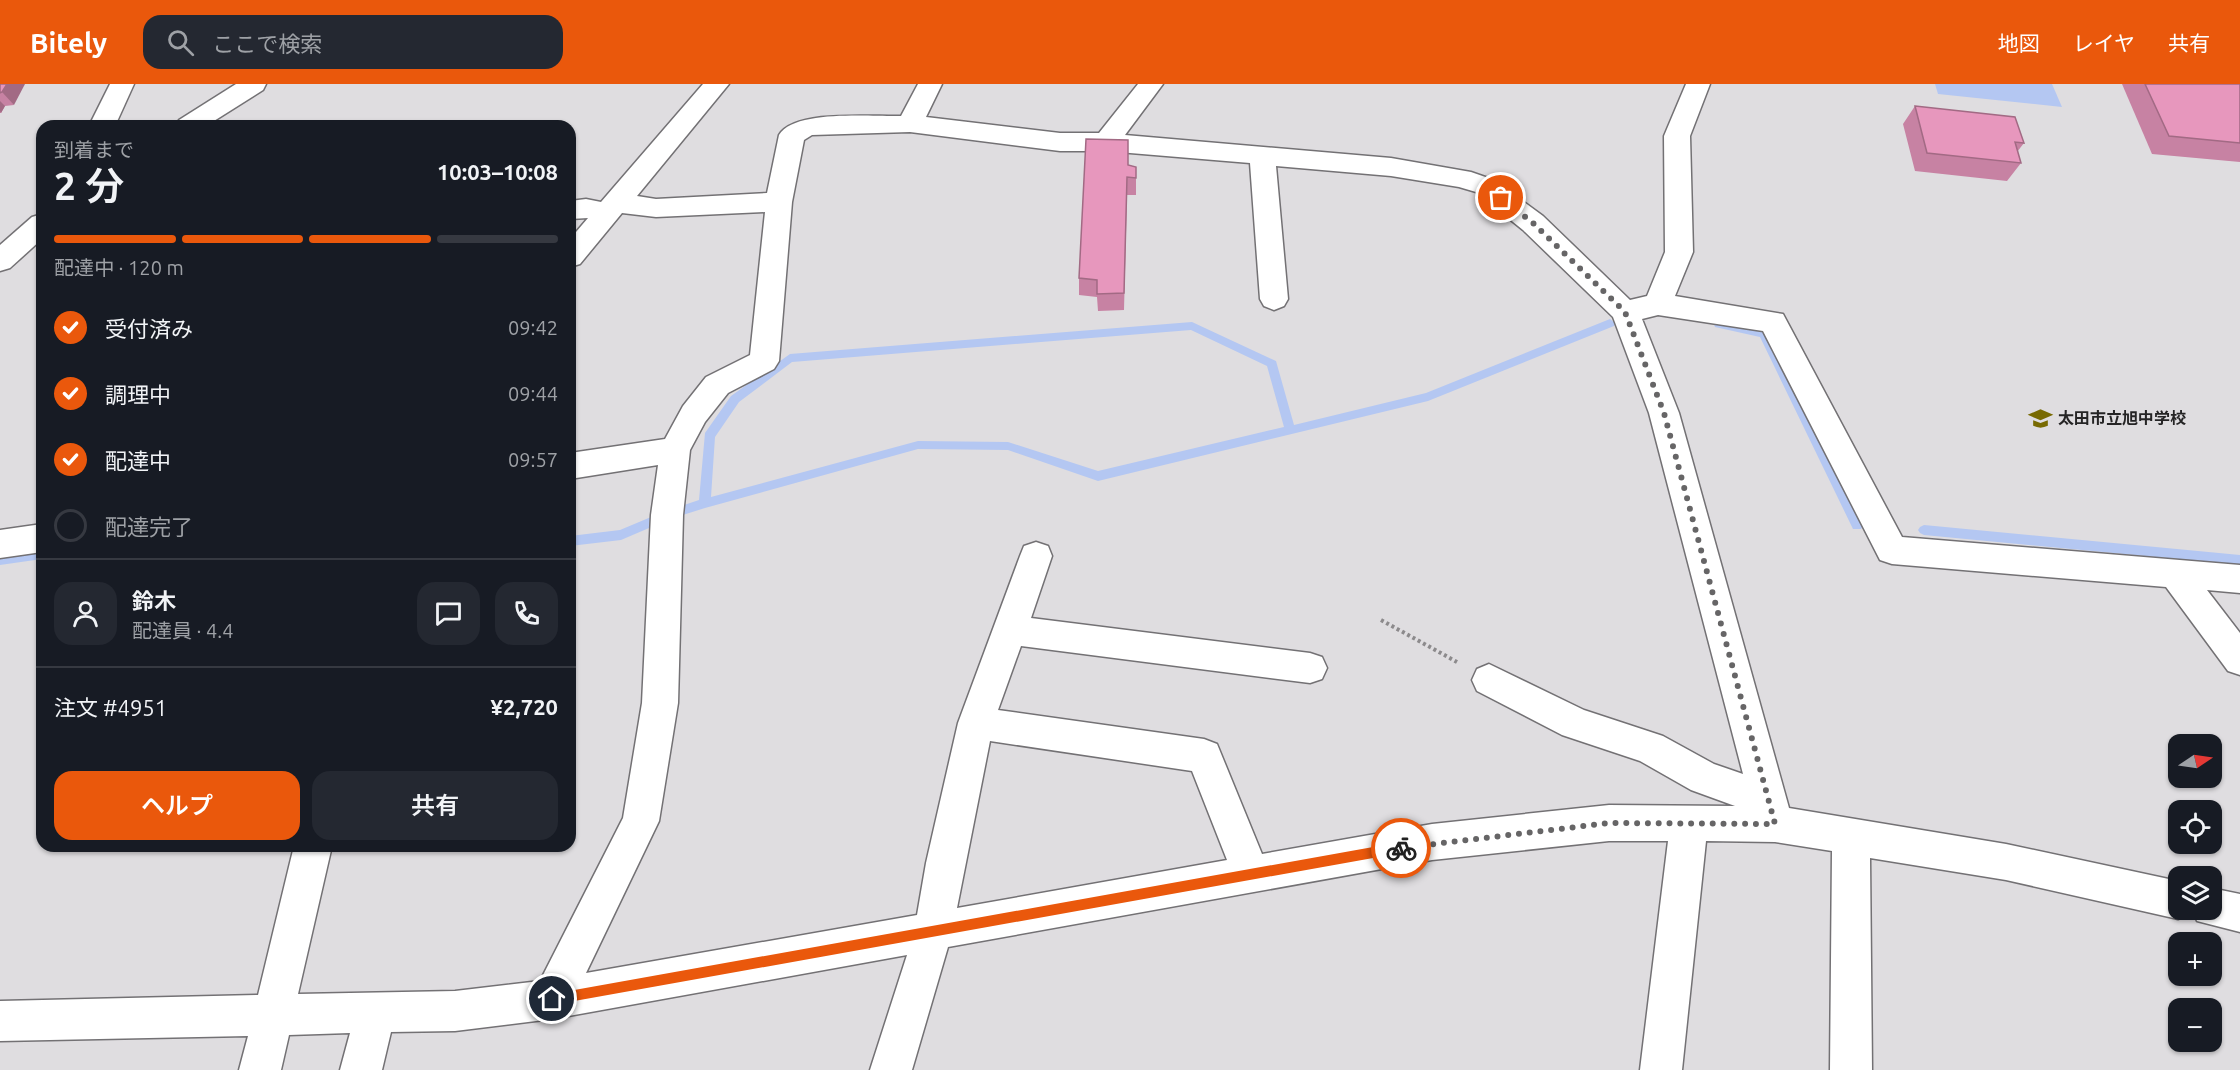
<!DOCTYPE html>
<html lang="ja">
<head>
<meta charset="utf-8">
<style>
	body { margin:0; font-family:Ubuntu,"Noto Sans JP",sans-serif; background:#242831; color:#f1f3f6; height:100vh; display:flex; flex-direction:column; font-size:22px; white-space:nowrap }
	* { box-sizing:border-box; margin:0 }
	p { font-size:20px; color:#9ea1a6 }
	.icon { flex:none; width:33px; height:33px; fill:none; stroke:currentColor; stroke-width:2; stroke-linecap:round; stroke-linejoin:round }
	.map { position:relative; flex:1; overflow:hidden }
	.panel { position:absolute; left:36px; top:36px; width:540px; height:732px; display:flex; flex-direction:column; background:#171b24; border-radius:18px; box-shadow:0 2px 4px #0004 }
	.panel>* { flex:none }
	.needle { width:39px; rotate:77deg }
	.controls { position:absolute; left:2168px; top:650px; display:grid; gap:12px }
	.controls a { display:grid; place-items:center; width:54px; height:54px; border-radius:12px; background:#171b24; box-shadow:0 2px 4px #0004; font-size:30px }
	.pin { position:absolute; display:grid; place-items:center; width:51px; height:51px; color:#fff; margin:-26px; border:3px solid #fff; border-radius:50%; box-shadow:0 2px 6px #0007 }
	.courier { position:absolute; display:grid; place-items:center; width:60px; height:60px; margin:-30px; border:4px solid #ea580c; border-radius:50%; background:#fff; color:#222; box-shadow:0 2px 8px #0007 }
	.summary em { font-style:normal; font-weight:600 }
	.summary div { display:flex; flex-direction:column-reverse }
	.summary { display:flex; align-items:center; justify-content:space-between; height:102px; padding:0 18px }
	h1 { font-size:39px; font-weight:600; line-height:45px }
	.bar { display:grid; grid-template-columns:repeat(4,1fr); gap:9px 6px; align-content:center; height:72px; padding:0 18px }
	.bar i { height:8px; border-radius:4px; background:#363941 }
	.bar .selected { background:#ea580c }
	.bar p { grid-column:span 4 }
	.line { display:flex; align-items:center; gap:15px; padding:0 18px; border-top:2px solid #363941 }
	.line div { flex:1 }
	.round { display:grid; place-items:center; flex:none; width:63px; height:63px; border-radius:18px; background:#242831 }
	ol { padding:0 18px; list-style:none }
	li { display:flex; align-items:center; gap:18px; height:66px }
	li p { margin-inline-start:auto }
	li .icon { padding:6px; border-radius:50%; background:#ea580c; color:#fff; stroke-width:4 }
	li:last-child { color:#9ea1a6 }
	li i { width:33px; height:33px; border:3px solid #363941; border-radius:50% }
	.cta { display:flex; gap:12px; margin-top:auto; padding:12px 18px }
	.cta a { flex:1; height:69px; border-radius:18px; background:#ea580c; color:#fff; font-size:24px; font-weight:600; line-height:69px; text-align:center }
	.cta a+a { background:#242831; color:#f1f3f6 }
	header { display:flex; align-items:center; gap:36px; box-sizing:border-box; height:84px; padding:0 30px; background:#ea580c; color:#fff }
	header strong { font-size:28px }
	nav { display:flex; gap:33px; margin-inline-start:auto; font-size:21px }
	.search { width:420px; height:54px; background:#242831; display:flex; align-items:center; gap:15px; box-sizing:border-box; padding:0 21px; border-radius:18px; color:#9ea1a6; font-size:22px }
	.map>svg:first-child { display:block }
</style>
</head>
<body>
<header>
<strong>Bitely</strong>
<div class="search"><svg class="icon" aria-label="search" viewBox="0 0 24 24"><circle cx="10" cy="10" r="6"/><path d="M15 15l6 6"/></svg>ここで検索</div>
<nav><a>地図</a><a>レイヤ</a><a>共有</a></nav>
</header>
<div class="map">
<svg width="2240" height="986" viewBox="0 0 2240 986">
	<rect width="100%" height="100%" fill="#dfdde0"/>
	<path fill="#b4c7f2" d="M1935 0H2052L2062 23 1938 10Z"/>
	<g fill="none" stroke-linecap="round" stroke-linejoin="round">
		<g fill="#b4c7f2" fill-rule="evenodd">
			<path d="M1610 235 1615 239 1614 242 1428 317 1098 397 1008 366 918 365 705 424 670 435 621 456 570 462V452L620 446 663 428 699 416 705 349 731 312 790 270 1192 238 1276 277 1294 341 1426 309ZM1191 246 1267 282 1284 343 1098 387 1008 358 918 357 711 413 715 353 739 318 792 278Z"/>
			<path d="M1719 236 1768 247 1863 442 1861 445H1853L1760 253 1715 243 1714 240 1715 237Z"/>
			<path d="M1924 441 2240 471V481L1924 451 1920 449 1918 446 1920 443Z"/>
			<path d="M42 465V475L0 481V471Z"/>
		</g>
		<defs>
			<g id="minor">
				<path d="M110 0H134L115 42H89Z"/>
				<path d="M236 0H266L263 6 206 42H175L179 36Z"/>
				<path d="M703 0H729L637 112 656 115 767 109 779 51C795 25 873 33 901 32L918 0H942L926 33 1060 49H1099L1138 0H1163L1125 51 1391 74 1471 88 1494 96 1543 132 1630 216 1647 212 1665 168 1664 52 1686 0H1710L1690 52 1693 168 1675 212 1783 230 1902 453 2240 481V509L2207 506 2240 549V591L2228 587 2166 503 1892 480 1880 476 1763 247 1658 231 1642 235 1679 329 1789 724 2006 760 2178 797V825H2211V804L2240 810V848L2197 837 2193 826 2192 829 2178 835 2006 796 1870 774 1872 986H1830L1832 767 1775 758 1706 757 1682 986H1640L1668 757H1609L1432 776 948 863 912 986H870L907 871 552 935 455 947 391 948 382 986H340L350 949 289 951 281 986H239L248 952 0 957V917L258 911 294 762H332L298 910 455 907 540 897 623 734 642 619 651 431 658 381 570 395V369L665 355 683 322 706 293 750 271 765 128 656 133 622 129 580 180 570 183V155L588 134 570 135V117L586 115 601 118ZM910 48 1060 67H1106L1250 79 1260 215 1264 222 1274 226 1284 222 1288 215 1276 82 1391 92 1459 103 1476 108 1523 146 1613 233 1649 329 1743 690 1714 680 1663 652 1584 626 1489 580 1477 585 1472 596 1477 607 1562 651 1640 677 1691 706 1735 722 1609 721 1432 740 1262 770 1217 660 1204 655 998 626 1021 562 1310 599 1322 595 1327 584 1322 573 1310 569 1031 534 1052 472 1048 462 1036 458 1024 462 1020 472 958 639 926 779 917 831 586 889 659 737 678 619 683 431 690 366 705 338 728 309 774 285 779 277 792 118 804 56 812 51ZM990 657 1192 687 1227 776 957 824Z"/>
				<path d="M42 130V155L10 184 0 187V161L32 133Z"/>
				<path d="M42 440V468L0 474V446Z"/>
			</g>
		</defs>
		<use href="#minor" stroke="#737174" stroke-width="3"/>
		<path stroke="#8c8a8c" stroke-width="4" stroke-dasharray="3 3" stroke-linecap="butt" d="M1381 536 1457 578"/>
		<use href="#minor" fill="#fff" fill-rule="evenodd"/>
	</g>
	<g fill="#c782a3">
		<path d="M0 0 14 21 5 22 1 29H0Z"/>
		<path d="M2122 0H2240V78L2152 70Z"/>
		<path d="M1915 22 2024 59 2017 68 2021 79 2007 97 1915 87 1903 40Z"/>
		<path d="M1128 81 1136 94V111H1127L1124 226 1098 227 1097 213 1079 211V194Z"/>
	</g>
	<g fill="#a26a84">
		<path d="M7 0H25L14 21 2 8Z"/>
		<path d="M0 17 5 22 1 29 0 27Z"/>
	</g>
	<g fill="#e797bd" stroke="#a26a84" stroke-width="1.5">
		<path d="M0 0H7L2 8 0 9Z"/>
		<path d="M2145 0H2240V59L2169 52Z"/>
		<path d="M1915 22 2015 33 2024 59 2015 58 2021 79 1927 69Z"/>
		<path d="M1086 55 1128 56V81L1136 83V94L1127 93 1124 209 1097 210V196L1079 194Z"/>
	</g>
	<path fill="#ea580c" d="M1401 758 1406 764 1401 769 552 921 546 915 552 910Z"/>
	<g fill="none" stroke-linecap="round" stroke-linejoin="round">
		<path stroke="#666566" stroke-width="6" stroke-dasharray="0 10.8" d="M1401 764 1609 739 1775 740 1664 329 1625 228 1533 139 1501 114"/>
	</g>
	<defs>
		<symbol id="school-bare" viewBox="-9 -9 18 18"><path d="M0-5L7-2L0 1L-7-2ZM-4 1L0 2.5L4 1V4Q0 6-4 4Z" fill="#786a02" stroke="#dfdde0" stroke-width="2.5" paint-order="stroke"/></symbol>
	</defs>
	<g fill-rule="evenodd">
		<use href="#school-bare" x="2024" y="318" width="33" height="33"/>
	</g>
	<g text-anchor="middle" stroke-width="6" stroke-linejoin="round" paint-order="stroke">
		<g font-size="16" font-weight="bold" fill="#252425" stroke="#dfdde0" text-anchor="start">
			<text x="2058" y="340">太田市立旭中学校</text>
		</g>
	</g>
</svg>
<div class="controls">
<a><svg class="needle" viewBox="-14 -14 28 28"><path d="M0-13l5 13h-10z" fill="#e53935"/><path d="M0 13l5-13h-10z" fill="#9ea1a6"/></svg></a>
<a><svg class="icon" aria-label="locate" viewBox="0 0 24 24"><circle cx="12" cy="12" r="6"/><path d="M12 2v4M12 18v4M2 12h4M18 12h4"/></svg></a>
<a><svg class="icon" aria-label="layers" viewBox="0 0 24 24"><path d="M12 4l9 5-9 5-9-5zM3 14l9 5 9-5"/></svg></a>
<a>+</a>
<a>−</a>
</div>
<div class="pin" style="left:1501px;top:114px;background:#ea580c"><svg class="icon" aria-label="bag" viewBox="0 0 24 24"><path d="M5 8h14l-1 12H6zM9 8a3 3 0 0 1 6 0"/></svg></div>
<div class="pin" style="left:552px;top:915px;background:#1f2937"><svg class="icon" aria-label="home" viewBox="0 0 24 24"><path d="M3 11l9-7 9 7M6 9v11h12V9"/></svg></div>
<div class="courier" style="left:1401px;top:764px"><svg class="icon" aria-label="bike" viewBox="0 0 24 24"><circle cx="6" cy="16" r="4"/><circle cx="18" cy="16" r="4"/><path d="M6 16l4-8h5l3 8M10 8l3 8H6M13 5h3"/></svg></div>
<section class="panel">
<div class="summary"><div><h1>2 分</h1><p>到着まで</p></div><em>10:03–10:08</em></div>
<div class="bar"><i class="selected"></i><i class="selected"></i><i class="selected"></i><i></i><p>配達中 · 120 m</p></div>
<ol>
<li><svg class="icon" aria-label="check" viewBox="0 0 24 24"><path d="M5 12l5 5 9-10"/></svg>受付済み<p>09:42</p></li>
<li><svg class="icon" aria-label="check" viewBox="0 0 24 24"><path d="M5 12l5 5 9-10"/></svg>調理中<p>09:44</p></li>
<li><svg class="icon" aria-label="check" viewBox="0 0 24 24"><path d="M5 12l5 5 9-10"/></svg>配達中<p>09:57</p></li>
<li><i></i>配達完了</li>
</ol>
<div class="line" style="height:108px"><a class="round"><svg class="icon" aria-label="person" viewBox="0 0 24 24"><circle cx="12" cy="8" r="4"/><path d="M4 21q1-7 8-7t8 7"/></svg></a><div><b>鈴木</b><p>配達員 · 4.4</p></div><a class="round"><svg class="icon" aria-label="chat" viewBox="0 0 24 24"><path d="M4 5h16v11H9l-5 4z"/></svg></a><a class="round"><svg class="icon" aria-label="phone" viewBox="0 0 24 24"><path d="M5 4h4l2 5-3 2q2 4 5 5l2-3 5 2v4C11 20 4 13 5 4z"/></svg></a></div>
<div class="line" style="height:78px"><div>注文 #4951</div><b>¥2,720</b></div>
<div class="cta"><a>ヘルプ</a><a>共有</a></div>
</section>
</div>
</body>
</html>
